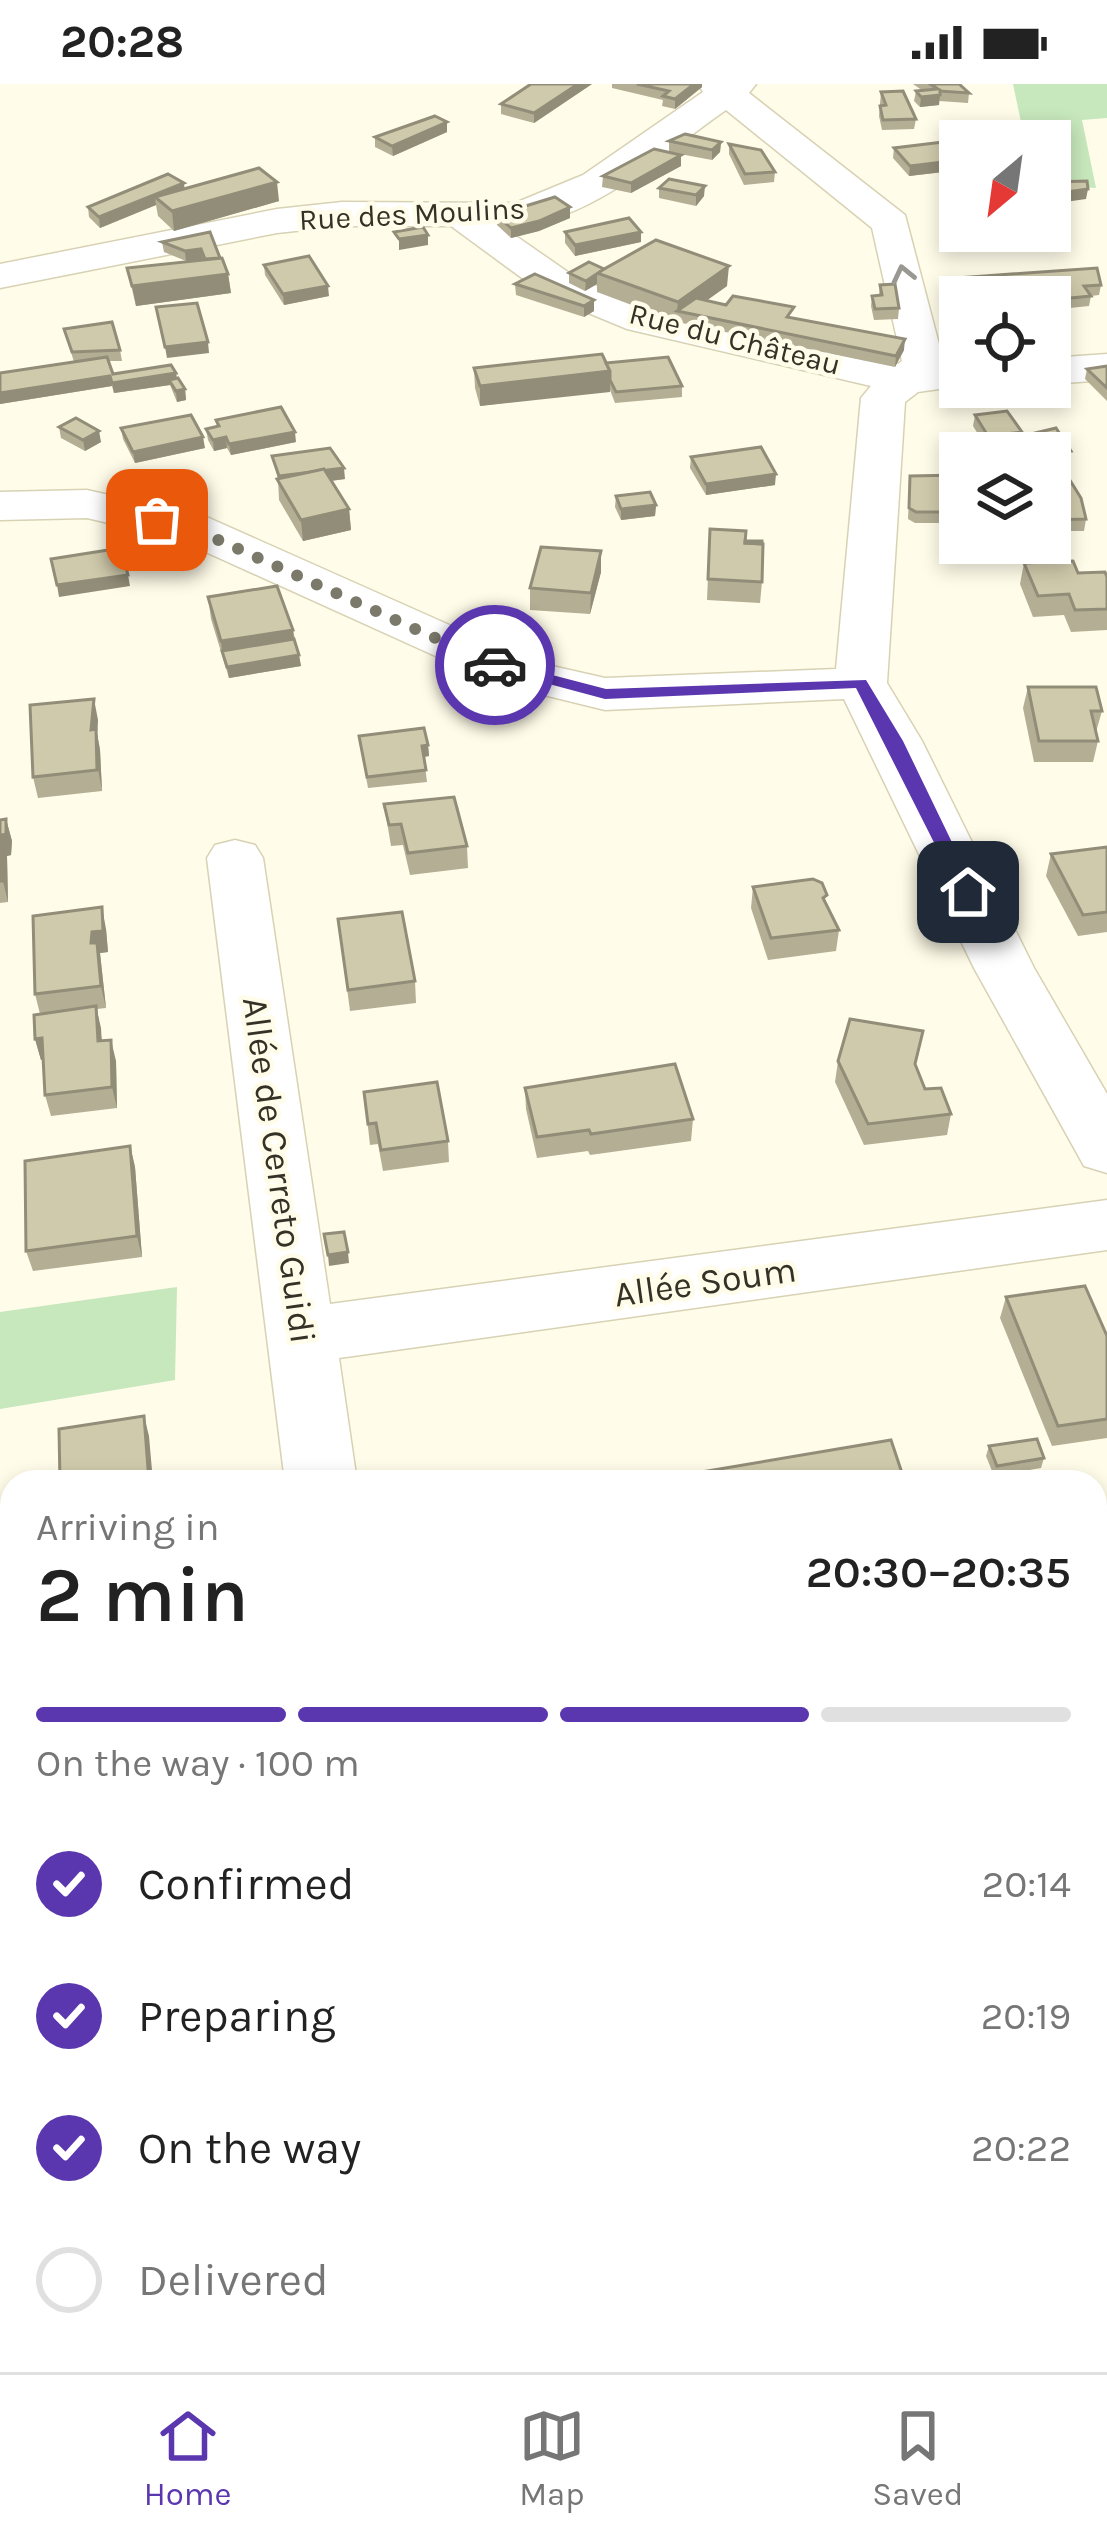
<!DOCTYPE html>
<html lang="en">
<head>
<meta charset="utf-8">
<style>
	body { margin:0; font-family:Karla,sans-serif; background:#f2f2f2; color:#222; height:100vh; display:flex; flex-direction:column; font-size:45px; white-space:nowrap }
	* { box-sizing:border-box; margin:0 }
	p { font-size:39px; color:#767676 }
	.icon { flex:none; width:66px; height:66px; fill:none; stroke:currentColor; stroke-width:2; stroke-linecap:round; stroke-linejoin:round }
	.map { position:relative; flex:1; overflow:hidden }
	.panel { position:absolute; left:0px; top:1386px; width:1107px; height:903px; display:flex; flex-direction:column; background:#fff; border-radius:36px 36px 0 0; box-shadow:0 6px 18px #0003 }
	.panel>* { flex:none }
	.needle { width:78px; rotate:209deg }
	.tools { position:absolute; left:939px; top:36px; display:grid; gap:24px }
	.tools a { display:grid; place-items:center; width:132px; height:132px; border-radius:0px; background:#fff; box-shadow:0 6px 18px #0003; font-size:60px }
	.pin { position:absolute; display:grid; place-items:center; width:102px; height:102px; color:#fff; margin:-51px; border-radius:24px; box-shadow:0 6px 18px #0006 }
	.courier { position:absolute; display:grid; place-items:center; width:120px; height:120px; margin:-60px; border:9px solid #5b37af; border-radius:50%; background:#fff; color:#222; box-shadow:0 3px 15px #0007 }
	.headline em { font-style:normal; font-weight:600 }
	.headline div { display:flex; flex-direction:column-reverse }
	.headline { display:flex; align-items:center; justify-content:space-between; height:204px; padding:0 36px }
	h1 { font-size:78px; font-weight:600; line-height:90px }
	.bar { display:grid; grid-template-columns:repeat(4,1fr); gap:18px 12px; align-content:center; height:144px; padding:0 36px }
	.bar i { height:15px; border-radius:9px; background:#e0e0e0 }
	.bar .on { background:#5b37af }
	.bar p { grid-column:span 4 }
	ol { padding:0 36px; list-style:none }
	li { display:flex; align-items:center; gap:36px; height:132px }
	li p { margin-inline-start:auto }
	li .icon { padding:12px; border-radius:50%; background:#5b37af; color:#fff; stroke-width:4 }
	li:last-child { color:#767676 }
	li i { width:66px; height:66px; border:6px solid #e0e0e0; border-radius:50% }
	.status { display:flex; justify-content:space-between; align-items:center; height:84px; padding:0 60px; background:#fff; direction:ltr }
	.status svg { height:33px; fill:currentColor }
	.dock { display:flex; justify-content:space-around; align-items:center; height:168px; border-top:3px solid #e0e0e0; background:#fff; font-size:33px; color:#767676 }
	.dock a { display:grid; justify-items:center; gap:6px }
	.dock .on { color:#5b37af }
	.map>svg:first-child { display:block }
</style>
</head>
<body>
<div class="status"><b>20:28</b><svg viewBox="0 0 49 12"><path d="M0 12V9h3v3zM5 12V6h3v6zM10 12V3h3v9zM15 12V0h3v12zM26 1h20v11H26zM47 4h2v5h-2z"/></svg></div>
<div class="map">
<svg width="1107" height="2288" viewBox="0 0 1107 2288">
	<rect width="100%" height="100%" fill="#fffce9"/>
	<g fill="#c7e7bc">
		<path d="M1013 0H1107V34L1082 36 1096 104 1050 101V57H1025Z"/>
		<path d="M177 1203 175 1296 0 1325V1228Z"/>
	</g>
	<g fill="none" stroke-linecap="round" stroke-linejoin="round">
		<defs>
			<g id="minor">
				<path d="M698 0H756L749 9 905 131 945 283 960 294 953 303 918 308 905 318 887 599 922 657 1034 884 1107 1010V1089L1084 1082 974 884 844 615 605 626 495 599 177 455 87 434 0 436V408L87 406 209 434 530 577 605 594 836 585 861 314 871 302 627 245 545 211 451 142H342L277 149 0 204V180L277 125 342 118 515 119 583 91 703 8ZM726 26 872 144 902 277 898 280 656 227 575 193 503 143C586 143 661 71 726 26Z"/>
				<path d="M1107 270V296L1050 300V274Z"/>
				<path d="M235 756 255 761 263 774 330 1220 1107 1116V1166L339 1274 357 1398H285L207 774 215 761Z"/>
			</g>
		</defs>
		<use href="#minor" stroke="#d8d2b4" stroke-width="3"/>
		<use href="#minor" fill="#fff" fill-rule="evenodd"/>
	</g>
	<g fill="#b3ae94">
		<path d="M592 0 534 39 501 30V20Z"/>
		<path d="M612 0H702V3L675 25 662 22 663 16 612 4Z"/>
		<path d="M913 0H959L969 9 968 19 939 17V21L920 23 914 17 916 7H923Z"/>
		<path d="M881 8 916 35 914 45 882 46 879 32Z"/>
		<path d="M447 38V48L393 72 375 63V53Z"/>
		<path d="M669 57 721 58 720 68 712 76 669 68Z"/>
		<path d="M729 60 775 88 774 98 744 101 729 70Z"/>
		<path d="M894 64 960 68V86L909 92 893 74Z"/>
		<path d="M681 71V82L631 109 602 103 603 92Z"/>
		<path d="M659 104 704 112 696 122 659 114Z"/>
		<path d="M184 105 279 117 174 147 158 132 156 121 100 144 89 133 88 123Z"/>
		<path d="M496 131 570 134 539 147 511 154 497 141Z"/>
		<path d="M210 148 228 190 231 209 136 222 127 184 186 177 164 168 162 158Z"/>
		<path d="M565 148H641V158L575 172 565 159Z"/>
		<path d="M264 181 329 212 284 221 265 191Z"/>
		<path d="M604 185 727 202 707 216 793 234 904 266 895 283 677 238 597 208V200L585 207 569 199V189Z"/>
		<path d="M956 194 1101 201 1099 211 1091 212 1089 222 1050 226V213H960L955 204Z"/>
		<path d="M515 200 594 216V227L584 233 516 211Z"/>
		<path d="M880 201 899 224 898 235 874 236 871 222 872 212 879 211Z"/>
		<path d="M64 245 120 266 122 277H109L113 290 176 289 177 294 185 305 186 316 177 318 170 301 114 309 112 302 0 320V289L74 278Z"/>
		<path d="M1107 282V317L1085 295 1087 285Z"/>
		<path d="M474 284 682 302V313L615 319 610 306 480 322 475 304Z"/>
		<path d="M951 298 990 304 988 315 957 318 950 309Z"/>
		<path d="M975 331 1021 352 1071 367 1069 378 1059 379 1086 435 1084 447H1050V369H1015L1012 365 1013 359 986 363 973 342Z"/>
		<path d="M216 336 296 358 231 371 227 364 214 367 208 356 206 345 217 343Z"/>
		<path d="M59 343 101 358 85 367 61 354Z"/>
		<path d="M121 344 205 364 135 379 123 355Z"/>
		<path d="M272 372 345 395 331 397 349 425 351 446 303 457 279 416 278 395Z"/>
		<path d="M691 373 775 401 706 411 690 384Z"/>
		<path d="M960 391V445H943L940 439H915L908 435 910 392Z"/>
		<path d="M616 412 656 421 655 432 621 436 615 423Z"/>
		<path d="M710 445 745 457 762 498 760 519 707 516Z"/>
		<path d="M601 467V488L590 530 530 526V504Z"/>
		<path d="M1024 479 1107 493V546L1071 548 1064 531 1033 533 1020 500Z"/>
		<path d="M208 513 293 546 301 582 229 594 211 535Z"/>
		<path d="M1028 603 1102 627 1096 648 1098 657 1093 678H1034L1023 624Z"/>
		<path d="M98 636 97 649 100 666 102 707 38 714 33 693Z"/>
		<path d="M359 652 428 661 429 672 424 673 427 698 368 704Z"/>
		<path d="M384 720 467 762 468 784 410 791 403 761 391 762Z"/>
		<path d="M6 735 12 757 11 771 7 772 8 818 0 819V736Z"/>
		<path d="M1107 763V848L1078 852 1046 792 1051 770Z"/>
		<path d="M753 803 839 846 836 867 768 876 751 824Z"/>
		<path d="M338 835 415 897 416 919 350 927Z"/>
		<path d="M106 845 108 868 100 869 106 924 97 925 102 957 116 977 117 1024 51 1032 45 1011 43 976H41L35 955 40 930 35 910Z"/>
		<path d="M838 977 916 982 925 1005 951 1030 947 1051 864 1061 835 998Z"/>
		<path d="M525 1004 693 1035 691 1057 590 1071 588 1067 537 1074 526 1025Z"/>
		<path d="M364 1008 448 1057 449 1078 383 1087 378 1060 370 1061Z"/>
		<path d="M130 1062 135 1083 142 1173 33 1187 26 1167Z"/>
		<path d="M1006 1213 1107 1252V1354L1052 1362 1000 1234Z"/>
		<path d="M989 1362 1044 1374 1041 1384 994 1392 986 1372Z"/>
	</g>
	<g fill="#928d78">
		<path d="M578 0H592L534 39V29Z"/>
		<path d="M694 0H702V3L675 25V15Z"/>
		<path d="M940 11 939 21 920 23 921 13Z"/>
		<path d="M447 38V48L393 72 392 62Z"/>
		<path d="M721 58 720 68 712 76V66Z"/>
		<path d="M681 71V82L631 109V99Z"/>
		<path d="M960 76V86L909 92 910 82Z"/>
		<path d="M277 98 279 117 174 147 172 127Z"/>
		<path d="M184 99 185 109 155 113 156 121 100 144 99 133Z"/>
		<path d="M705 102 704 112 696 122V111Z"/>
		<path d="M1088 105 1086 115 1051 120 1053 110Z"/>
		<path d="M570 123V134L539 147 511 154V144Z"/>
		<path d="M641 148V158L575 172V161Z"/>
		<path d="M428 151V161L399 166V155Z"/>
		<path d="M201 165 203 175 186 178 185 167Z"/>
		<path d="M729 182 727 202 688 230 677 227 678 218Z"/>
		<path d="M597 189V200L585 207 586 197Z"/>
		<path d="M228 190 231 209 136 222 132 202Z"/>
		<path d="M328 202 329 212 284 221 283 210Z"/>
		<path d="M1021 206 1020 213H983Z"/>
		<path d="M594 216V227L584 233V222Z"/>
		<path d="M905 255 904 266 895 283 896 272Z"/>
		<path d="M208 258 209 269 167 274 165 263Z"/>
		<path d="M610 287V308L480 322V302Z"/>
		<path d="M176 289 177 300 169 296 170 301 114 309 112 299Z"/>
		<path d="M110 292 112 302 0 320V309Z"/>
		<path d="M185 305 186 316 177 318 176 307Z"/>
		<path d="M99 347 101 358 85 367 83 356Z"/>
		<path d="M295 348 296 358 231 371 229 360Z"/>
		<path d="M1022 348 1020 358 1014 354 1013 359 986 363 988 352Z"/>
		<path d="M203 353 205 364 135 379 133 368Z"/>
		<path d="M226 353 227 364 214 367 213 356Z"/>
		<path d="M1071 367 1069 378 1050 380 1053 369Z"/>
		<path d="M344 384 345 395 281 403 279 392Z"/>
		<path d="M776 390 775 401 706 411V400Z"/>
		<path d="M656 421 655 432 621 436V425Z"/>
		<path d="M349 425 351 446 303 457 301 436Z"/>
		<path d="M601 467V488L590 530 591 509Z"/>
		<path d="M128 491 130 502 59 513 57 501Z"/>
		<path d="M293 546 295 567H222L221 557Z"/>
		<path d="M299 571 301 582 229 594 227 583Z"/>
		<path d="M94 615 98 636 97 649 100 666 102 707 91 646Z"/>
		<path d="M428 661 429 672 422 673V662Z"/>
		<path d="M6 735 12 757 11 771 7 772 8 818 3 797 2 751Z"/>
		<path d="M102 823 106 845 108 868 100 869 106 924 91 859 92 848Z"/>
		<path d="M96 922 101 944 103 979 98 957Z"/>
		<path d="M42 954 47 975 41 976 35 955Z"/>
		<path d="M111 956 116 977 117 1024 112 1003Z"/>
		<path d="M130 1062 135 1083 142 1173 137 1152Z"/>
		<path d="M348 1168 349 1179 329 1182 328 1171Z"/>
		<path d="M144 1332 149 1352 153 1398H149Z"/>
	</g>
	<g fill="#d0caac" stroke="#928d78" stroke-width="3">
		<path d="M531 0H578L534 29 501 20Z"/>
		<path d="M637 0H694L675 15 663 12 669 7Z"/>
		<path d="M930 0H959L969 9 940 7V11L921 13 916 7 938 5Z"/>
		<path d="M903 7 916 35 883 36 880 22 886 21 881 8Z"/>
		<path d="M435 32 447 38 392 62 375 53Z"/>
		<path d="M685 50 721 58 712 66 669 57Z"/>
		<path d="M951 57 960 68V76L910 82 894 64Z"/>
		<path d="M729 60 761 66 775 88 745 90Z"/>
		<path d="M654 65 681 71 631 99 603 92Z"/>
		<path d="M259 84 277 98 172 127 155 113Z"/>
		<path d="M168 90 184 99 99 133 88 123Z"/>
		<path d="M669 95 705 102 696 111 659 104Z"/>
		<path d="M1087 97 1088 105 1053 110 1052 98Z"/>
		<path d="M555 113 570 123 539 137 511 144 496 131Z"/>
		<path d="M629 134 641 148 575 161 565 148Z"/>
		<path d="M423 143 428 151 399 155 394 148Z"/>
		<path d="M210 148 220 174 205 175 201 165 185 167 162 158Z"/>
		<path d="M656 156 729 182 678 218 597 189Z"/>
		<path d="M309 172 328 202 283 210 264 181Z"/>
		<path d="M222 174 228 190 132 202 127 184Z"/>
		<path d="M589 178 604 185 586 197 569 189Z"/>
		<path d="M1097 184 1101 201 1084 202 1091 212 1050 216V213H1026L1021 206 983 213H968L956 194Z"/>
		<path d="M535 190 594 216 584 222 515 200Z"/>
		<path d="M895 200 899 224 875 225 872 212 882 211 880 201Z"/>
		<path d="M733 212 794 223 787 233 905 255 896 272 677 227 696 214 726 221Z"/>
		<path d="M197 219 208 258 165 263 156 223Z"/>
		<path d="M112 238 120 266 72 268 64 245Z"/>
		<path d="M602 270 610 287 480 302 474 284Z"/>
		<path d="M107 273 113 290 171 281 176 289 112 299 110 292 0 309V289Z"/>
		<path d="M668 273 682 302 616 308 610 296V287L606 279Z"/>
		<path d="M1107 282V304L1087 285Z"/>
		<path d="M178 294 185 305 176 307 169 296Z"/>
		<path d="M960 297V303L990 304 959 307 951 298Z"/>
		<path d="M281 323 295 348 229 360 226 353 213 356 206 345 219 342 216 336Z"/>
		<path d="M1007 327 1022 348 988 352 975 331Z"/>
		<path d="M191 331 203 353 133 368 121 344Z"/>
		<path d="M76 334 99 347 83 356 59 343Z"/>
		<path d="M1056 344 1071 367 1053 369 1081 414 1086 435 1050 436V369H1026L1014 354Z"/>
		<path d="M761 363 776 390 706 400 691 373Z"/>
		<path d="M330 364 344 384 279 392 272 372Z"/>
		<path d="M324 385 349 425 301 436 277 395Z"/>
		<path d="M960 391V433L944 434 941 428H916L909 424 910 392Z"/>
		<path d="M650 408 656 421 621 425 616 412Z"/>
		<path d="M710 445 746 447 745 459 763 460 762 498 708 495Z"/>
		<path d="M745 457H762V460L745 459Z"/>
		<path d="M541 463 601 467 591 509 530 504Z"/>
		<path d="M121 464 128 491 57 501 51 475Z"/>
		<path d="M1073 477 1078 489 1105 488 1107 493V525L1075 526 1069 510 1038 512 1024 479Z"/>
		<path d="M277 502 293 546 221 557 208 513Z"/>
		<path d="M294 555 299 571 227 583 222 567Z"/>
		<path d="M1028 603H1096L1102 627H1091L1098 657H1039Z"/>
		<path d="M94 615 91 646 96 645 97 686 33 693 30 621Z"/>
		<path d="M424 644 428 661 422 662 426 686 367 693 359 652Z"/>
		<path d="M454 713 467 762 408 769 401 740 389 741 384 720Z"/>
		<path d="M6 735V750L2 751 3 797H0V736Z"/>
		<path d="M1107 763V828L1083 831 1051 770Z"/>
		<path d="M813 795 822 799 827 811 823 814 839 846 771 854 753 803Z"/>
		<path d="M102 823 103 847 92 848 91 859H97L101 902 35 910 33 832Z"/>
		<path d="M402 828 415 897 348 906 338 835Z"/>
		<path d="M96 922 98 957 111 956 112 1003 45 1011 42 954 35 955 34 931Z"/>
		<path d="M850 935 923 947 915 980 925 1005 941 1004 951 1030 868 1040 838 977Z"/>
		<path d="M675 980 693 1035 591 1050 589 1046 537 1053 525 1004Z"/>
		<path d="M437 998 448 1057 381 1066 376 1039 368 1040 364 1008Z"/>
		<path d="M130 1062 137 1152 26 1167 25 1077Z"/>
		<path d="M344 1148 348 1168 328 1171 324 1150Z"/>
		<path d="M1085 1202 1107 1252V1335L1058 1342 1006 1213Z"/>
		<path d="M144 1332 149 1398H60L59 1345Z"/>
		<path d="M1037 1355 1044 1374 997 1382 989 1362Z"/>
		<path d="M891 1356 905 1398H667L666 1394Z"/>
		<path d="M542 2277H658L660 2288H544Z"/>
	</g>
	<defs><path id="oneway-chevron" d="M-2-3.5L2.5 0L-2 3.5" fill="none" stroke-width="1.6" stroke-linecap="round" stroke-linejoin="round" transform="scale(3)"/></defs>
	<use stroke="#9a9892" href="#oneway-chevron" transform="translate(903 190) rotate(-103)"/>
	<path fill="#5b37af" d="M495 576 606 605 866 596 903 657 976 808 968 814 959 808 856 604 605 615 489 584 487 581Z"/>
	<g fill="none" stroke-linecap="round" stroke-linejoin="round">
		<path stroke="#7b796a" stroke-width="12" stroke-dasharray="0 21.6" d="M157 436 192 444 495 581"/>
	</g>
	<g text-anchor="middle" stroke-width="9" stroke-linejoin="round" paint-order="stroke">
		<g font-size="30" fill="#343226" stroke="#fffce9">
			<text transform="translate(412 130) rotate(-3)" y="10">Rue des Moulins</text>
			<text transform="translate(735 255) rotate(14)" y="10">Rue du Château</text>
		</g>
		<g font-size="36" fill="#343226" stroke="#fffce9">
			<text transform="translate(280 1086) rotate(82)" y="13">Allée de Cerreto Guidi</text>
			<text transform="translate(705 1197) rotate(-8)" y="13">Allée Soum</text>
		</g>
	</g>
</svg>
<div class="tools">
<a><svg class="needle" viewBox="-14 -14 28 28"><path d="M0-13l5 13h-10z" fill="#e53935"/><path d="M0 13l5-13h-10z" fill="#767676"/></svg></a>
<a><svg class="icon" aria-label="locate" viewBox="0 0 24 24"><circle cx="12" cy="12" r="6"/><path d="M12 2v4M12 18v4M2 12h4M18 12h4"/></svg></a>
<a><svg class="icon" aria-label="layers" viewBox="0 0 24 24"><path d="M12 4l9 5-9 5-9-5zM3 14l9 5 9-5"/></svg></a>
</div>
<div class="pin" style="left:157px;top:436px;background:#ea580c"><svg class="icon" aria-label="bag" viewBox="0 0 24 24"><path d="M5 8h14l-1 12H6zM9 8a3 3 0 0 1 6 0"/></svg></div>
<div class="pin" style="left:968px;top:808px;background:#1f2937"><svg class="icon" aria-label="home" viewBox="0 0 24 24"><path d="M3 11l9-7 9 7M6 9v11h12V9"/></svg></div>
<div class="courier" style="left:495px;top:581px"><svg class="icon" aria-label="car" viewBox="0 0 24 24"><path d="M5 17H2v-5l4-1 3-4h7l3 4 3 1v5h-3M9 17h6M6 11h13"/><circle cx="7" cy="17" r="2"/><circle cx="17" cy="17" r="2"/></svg></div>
<section class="panel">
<div class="headline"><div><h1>2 min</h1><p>Arriving in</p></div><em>20:30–20:35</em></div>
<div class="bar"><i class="on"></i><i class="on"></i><i class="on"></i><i></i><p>On the way · 100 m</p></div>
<ol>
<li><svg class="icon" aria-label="check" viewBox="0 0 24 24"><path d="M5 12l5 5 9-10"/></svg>Confirmed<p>20:14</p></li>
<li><svg class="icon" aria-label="check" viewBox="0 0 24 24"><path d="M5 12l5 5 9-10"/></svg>Preparing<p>20:19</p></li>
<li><svg class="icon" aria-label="check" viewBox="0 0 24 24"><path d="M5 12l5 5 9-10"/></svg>On the way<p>20:22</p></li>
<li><i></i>Delivered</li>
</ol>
</section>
</div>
<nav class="dock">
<a class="on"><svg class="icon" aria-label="home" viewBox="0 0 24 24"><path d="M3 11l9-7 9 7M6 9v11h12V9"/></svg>Home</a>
<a><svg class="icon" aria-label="map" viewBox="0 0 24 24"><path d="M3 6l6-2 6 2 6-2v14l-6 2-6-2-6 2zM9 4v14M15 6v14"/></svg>Map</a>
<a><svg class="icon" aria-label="saved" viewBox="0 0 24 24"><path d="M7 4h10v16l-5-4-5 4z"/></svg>Saved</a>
</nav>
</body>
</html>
